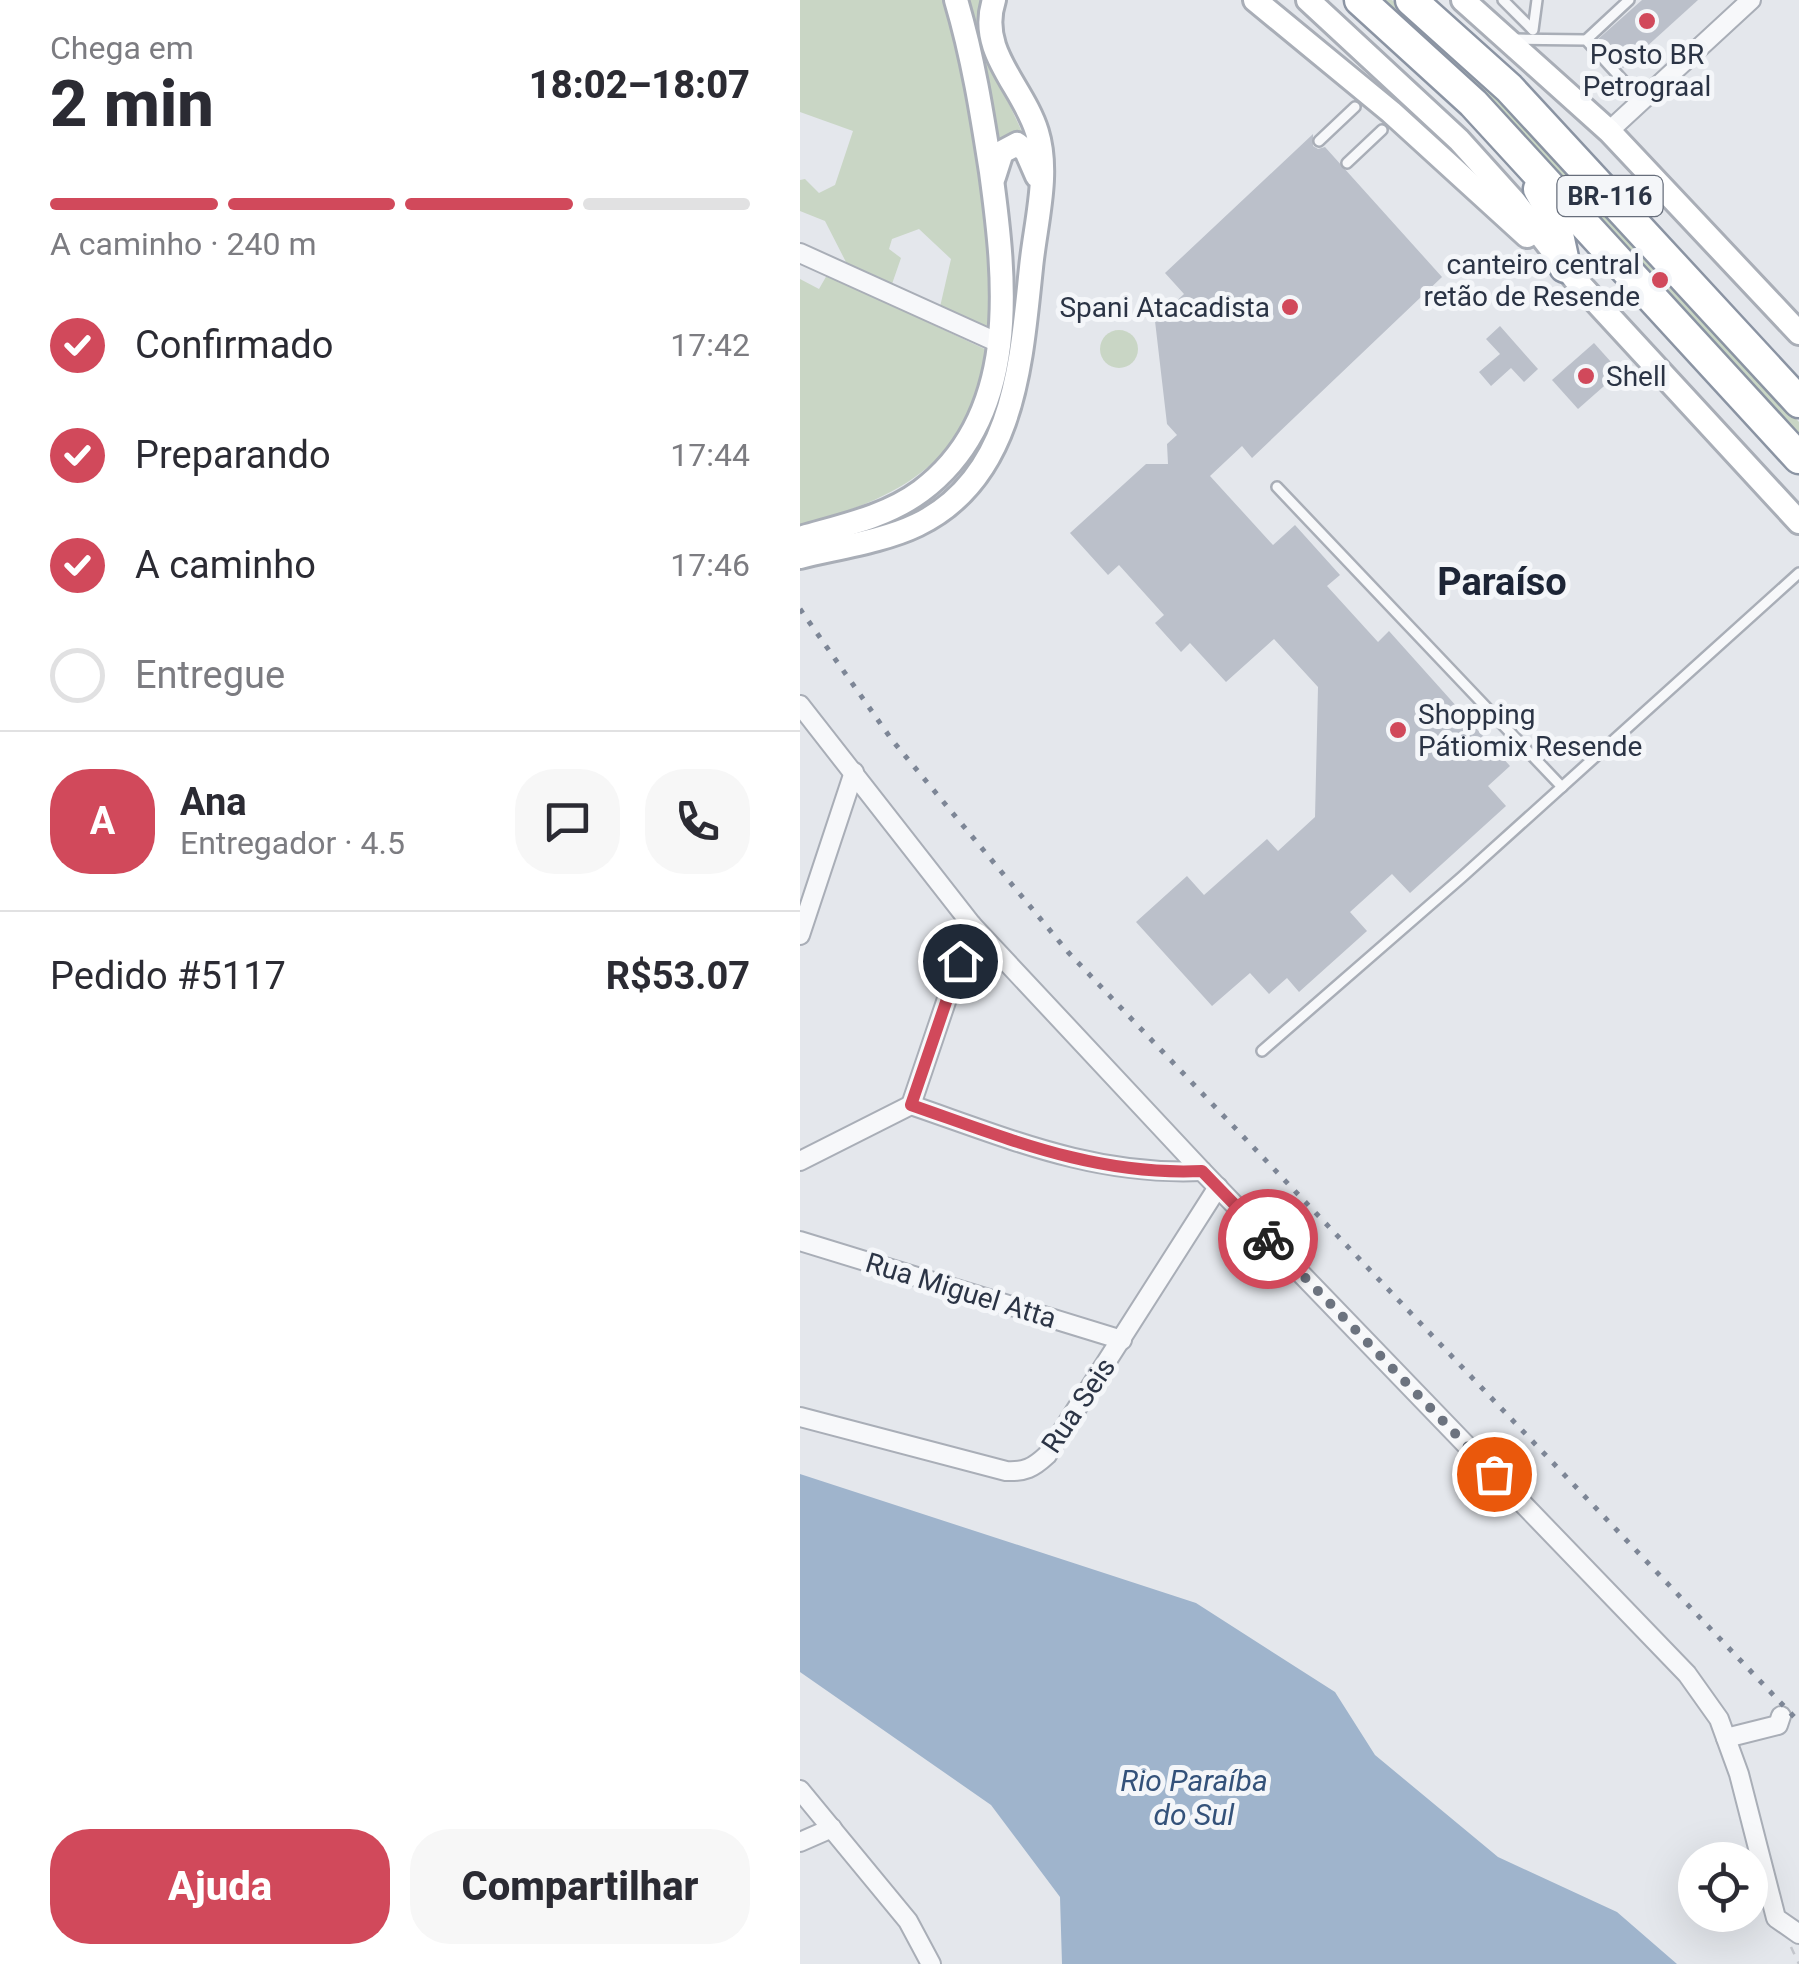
<!DOCTYPE html>
<html lang="pt">
<head>
<meta charset="utf-8">
<style>
	body { margin:0; font-family:Roboto,sans-serif; background:#f7f7f7; color:#2b2b33; height:100vh; display:flex; flex-direction:column; font-size:38px; white-space:nowrap }
	* { box-sizing:border-box; margin:0 }
	p { font-size:32px; color:#7c7c81 }
	.icon { flex:none; width:55px; height:55px; fill:none; stroke:currentColor; stroke-width:2; stroke-linecap:round; stroke-linejoin:round }
	.map { position:relative; flex:1; overflow:hidden }
	.sheet { display:flex; flex-direction:column; background:#fff; width:800px }
	.sheet>* { flex:none }
	.fabs { position:absolute; left:878px; top:1842px; display:grid; gap:20px }
	.fabs a { display:grid; place-items:center; width:90px; height:90px; border-radius:50%; background:#fff; box-shadow:0 10px 40px #0002; font-size:50px }
	.pin { position:absolute; display:grid; place-items:center; width:85px; height:85px; color:#fff; margin:-42px; border:5px solid #fff; border-radius:50%; box-shadow:0 2px 10px #0007 }
	.courier { position:absolute; display:grid; place-items:center; width:100px; height:100px; margin:-50px; border:8px solid #d1495b; border-radius:50%; background:#fff; color:#222; box-shadow:0 2px 12px #0007 }
	.summary em { font-style:normal; font-weight:800 }
	.summary div { display:flex; flex-direction:column-reverse }
	.summary { display:flex; align-items:center; justify-content:space-between; height:170px; padding:0 50px }
	h1 { font-size:65px; font-weight:800; line-height:75px }
	.bar { display:grid; grid-template-columns:repeat(4,1fr); gap:15px 10px; align-content:center; height:120px; padding:0 50px }
	.bar i { height:12px; border-radius:8px; background:#e1e1e2 }
	.bar .selected { background:#d1495b }
	.bar p { grid-column:span 4 }
	.line { display:flex; align-items:center; gap:25px; padding:0 50px; border-top:2px solid #e1e1e2 }
	.line div { flex:1 }
	.round { display:grid; place-items:center; flex:none; width:105px; height:105px; border-radius:40px; background:#f7f7f7 }
	ol { padding:0 50px; list-style:none }
	li { display:flex; align-items:center; gap:30px; height:110px }
	li p { margin-inline-start:auto }
	li .icon { padding:10px; border-radius:50%; background:#d1495b; color:#fff; stroke-width:4 }
	li:last-child { color:#7c7c81 }
	li i { width:55px; height:55px; border:5px solid #e1e1e2; border-radius:50% }
	.cta { display:flex; gap:20px; margin-top:auto; padding:20px 50px }
	.cta a { flex:1; height:115px; border-radius:40px; background:#d1495b; color:#fff; font-size:40px; font-weight:800; line-height:115px; text-align:center }
	.cta a+a { background:#f7f7f7; color:#2b2b33 }
	main { display:flex; flex:1; min-height:0 }
	.map>svg:first-child { display:block }
</style>
</head>
<body>
<main>
<section class="sheet">
<div class="summary"><div><h1>2 min</h1><p>Chega em</p></div><em>18:02–18:07</em></div>
<div class="bar"><i class="selected"></i><i class="selected"></i><i class="selected"></i><i></i><p>A caminho · 240 m</p></div>
<ol>
<li><svg class="icon" aria-label="check" viewBox="0 0 24 24"><path d="M5 12l5 5 9-10"/></svg>Confirmado<p>17:42</p></li>
<li><svg class="icon" aria-label="check" viewBox="0 0 24 24"><path d="M5 12l5 5 9-10"/></svg>Preparando<p>17:44</p></li>
<li><svg class="icon" aria-label="check" viewBox="0 0 24 24"><path d="M5 12l5 5 9-10"/></svg>A caminho<p>17:46</p></li>
<li><i></i>Entregue</li>
</ol>
<div class="line" style="height:180px"><b class="round" style="background:#d1495b;color:#fff">A</b><div><b>Ana</b><p>Entregador · 4.5</p></div><a class="round"><svg class="icon" aria-label="chat" viewBox="0 0 24 24"><path d="M4 5h16v11H9l-5 4z"/></svg></a><a class="round"><svg class="icon" aria-label="phone" viewBox="0 0 24 24"><path d="M5 4h4l2 5-3 2q2 4 5 5l2-3 5 2v4C11 20 4 13 5 4z"/></svg></a></div>
<div class="line" style="height:130px"><div>Pedido #5117</div><b>R$53.07</b></div>
<div class="cta"><a>Ajuda</a><a>Compartilhar</a></div>
</section>
<div class="map">
<svg width="999" height="1964" viewBox="0 0 999 1964">
	<rect width="100%" height="100%" fill="#e4e7ec"/>
	<g fill="#c9d6c5">
		<path d="M0 0H148C178 105 191 220 191 329L140 307 151 259 119 229 92 239 89 249 101 258 92 284 47 264 25 221 0 211V180L5 179 19 193 35 185 53 131 0 112Z"/>
		<path d="M168 0H184C171 40 211 102 225 140L199 145 186 68Z"/>
		<path d="M575 0H592L721 117 999 422V443Z"/>
		<path d="M27 275 191 352C183 377 177 403 163 426 127 485 64 508 0 525V279L19 289Z"/>
		<circle cx="319" cy="349" r="19"/>
	</g>
	<path fill="#9fb4cc" d="M0 1474 396 1603 535 1692 575 1755 698 1857 817 1912 877 1964H262L260 1897 191 1805 0 1672Z"/>
	<g fill="#bbc0ca">
		<path d="M842 0H898L823 68 797 40Z"/>
		<path d="M513 134V146L518 149 525 147 642 277 452 458 442 446 410 476 473 545 495 525 540 575 527 586 578 642 589 631 710 766 688 786 706 806 610 893 592 874 550 912 567 931 499 992 487 978 469 994 450 973 412 1006 336 922 387 876 404 895 467 839 478 851 515 817 518 687 474 639 426 682 390 643 381 652 355 623 364 615 319 565 308 575 270 533 346 464H368L367 444 377 435 367 424 355 321 384 294 365 273Z"/>
		<path d="M700 326 738 369 724 382 711 368 691 386 679 372 700 354 686 339Z"/>
		<path d="M794 343 820 372 778 409 752 380Z"/>
	</g>
	<g fill="none" stroke-linecap="round" stroke-linejoin="round">
		<defs>
			<g id="lane">
				<path d="M703 0 732 29"/>
				<path d="M733 30 737 0"/>
				<path d="M715 39 786 40 841 100"/>
				<path d="M786 40 829 0"/>
				<path d="M519 141 555 107"/>
				<path d="M547 163 582 130"/>
				<path d="M477 487 762 787"/>
				<path d="M462 1051 662 877 999 573"/>
			</g>
			<g id="street">
				<path d="M809 131 951 0"/>
				<path d="M0 253 201 344"/>
				<path d="M0 705 172 925 402 1171 887 1674 919 1719 939 1774 976 1918 999 1934"/>
				<path d="M172 925 111 1105C210 1139 295 1176 402 1171"/>
				<path d="M0 935 54 772"/>
				<path d="M0 1161 111 1105"/>
				<path d="M0 1241 322 1340"/>
				<path d="M0 1417 206 1471C225 1472 233 1468 247 1455L418 1187"/>
				<path d="M926 1738 978 1725 981 1716"/>
				<path d="M0 1790 108 1921 131 1964"/>
				<path d="M0 1842 32 1828"/>
			</g>
			<g id="secondary">
				<path d="M455 0 591 112 727 236"/>
				<path d="M508 0 659 140 714 201 774 278 999 522"/>
				<path d="M663 0 809 131 999 333"/>
				<path d="M194 177 202 152 217 144 226 151 237 176"/>
				<path d="M0 538C41 526 86 517 121 491 221 416 206 282 191 172 182 114 173 57 156 0"/>
				<path d="M0 557C36 548 84 541 117 525 215 478 221 361 231 268 235 225 250 174 237 132 223 86 177 51 194 0"/>
			</g>
			<g id="highway">
				<path d="M560 0 673 103 999 458"/>
				<path d="M611 0 709 88 999 402"/>
				<path d="M739 189 754 216 765 267"/>
			</g>
		</defs>
		<use href="#lane" stroke="#a9aeb7" stroke-width="14"/>
		<use href="#street" stroke="#a9aeb7" stroke-width="22"/>
		<use href="#secondary" stroke="#a9aeb7" stroke-width="28"/>
		<use href="#highway" stroke="#8b94a3" stroke-width="35"/>
		<path stroke="#c2c5cb" stroke-width="2.5" stroke-dasharray="8 8" stroke-linecap="butt" d="M991 1947 999 1964"/>
		<use href="#lane" stroke="#f7f8fa" stroke-width="9"/>
		<use href="#street" stroke="#f7f8fa" stroke-width="18"/>
		<use href="#secondary" stroke="#fff" stroke-width="22"/>
		<use href="#highway" stroke="#fff" stroke-width="30"/>
		<path stroke="#7d8696" stroke-width="5" stroke-dasharray="5 10" stroke-linecap="butt" d="M0 609 92 740 268 952 999 1722"/>
	</g>
	<g fill="none" stroke-linecap="round" stroke-linejoin="round">
		<path stroke="#6c737f" stroke-width="10" stroke-dasharray="0 18" d="M468 1239 694 1474"/>
		<path stroke="#d1495b" stroke-width="12" d="M160 961 111 1105C209 1139 296 1176 402 1171L468 1239"/>
	</g>
	<g fill="#d1495b" stroke="#f4f6f9" stroke-width="4">
		<circle cx="847" cy="21" r="10"/>
		<circle cx="860" cy="280" r="10"/>
		<circle cx="490" cy="307" r="10"/>
		<circle cx="786" cy="376" r="10"/>
		<circle cx="598" cy="730" r="10"/>
	</g>
	<g text-anchor="middle" stroke-width="10" stroke-linejoin="round" paint-order="stroke">
		<rect fill="#f4f6f9" stroke="#676e7b" stroke-width="2.5" x="757.5" y="176" width="105" height="40" rx="8"/>
		<g font-size="25" font-weight="bold" fill="#2b3445">
			<text x="810" y="205">BR-116</text>
		</g>
		<g font-size="28" fill="#2b3445" stroke="#f4f6f9" text-anchor="end">
			<text x="847" y="64" text-anchor="middle">Posto BR<tspan x="847" dy="32">Petrograal</tspan></text>
			<text x="840" y="274">canteiro central<tspan x="840" dy="32">retão de Resende</tspan></text>
			<text x="470" y="317">Spani Atacadista</text>
			<text x="806" y="386" text-anchor="start">Shell</text>
			<text x="618" y="724" text-anchor="start">Shopping<tspan x="618" dy="32">Pátiomix Resende</tspan></text>
		</g>
		<g font-size="28" fill="#2b3445" stroke="#f4f6f9">
			<text transform="translate(161 1290) rotate(17)" y="10">Rua Miguel Atta</text>
			<text transform="translate(278 1405) rotate(-56)" y="10">Rua Seis</text>
		</g>
		<g font-size="30" font-style="italic" fill="#34527a" stroke="#f4f6f9">
			<text x="394" y="1791">Rio Paraíba<tspan x="394" dy="34">do Sul</tspan></text>
		</g>
		<g font-size="38" font-weight="bold" fill="#1d2536" stroke="#f4f6f9">
			<text x="702" y="595">Paraíso</text>
		</g>
	</g>
</svg>
<div class="fabs">
<a><svg class="icon" aria-label="locate" viewBox="0 0 24 24"><circle cx="12" cy="12" r="6"/><path d="M12 2v4M12 18v4M2 12h4M18 12h4"/></svg></a>
</div>
<div class="pin" style="left:694px;top:1474px;background:#ea580c"><svg class="icon" aria-label="bag" viewBox="0 0 24 24"><path d="M5 8h14l-1 12H6zM9 8a3 3 0 0 1 6 0"/></svg></div>
<div class="pin" style="left:160px;top:961px;background:#1f2937"><svg class="icon" aria-label="home" viewBox="0 0 24 24"><path d="M3 11l9-7 9 7M6 9v11h12V9"/></svg></div>
<div class="courier" style="left:468px;top:1239px"><svg class="icon" aria-label="bike" viewBox="0 0 24 24"><circle cx="6" cy="16" r="4"/><circle cx="18" cy="16" r="4"/><path d="M6 16l4-8h5l3 8M10 8l3 8H6M13 5h3"/></svg></div>
</div>
</main>
</body>
</html>
